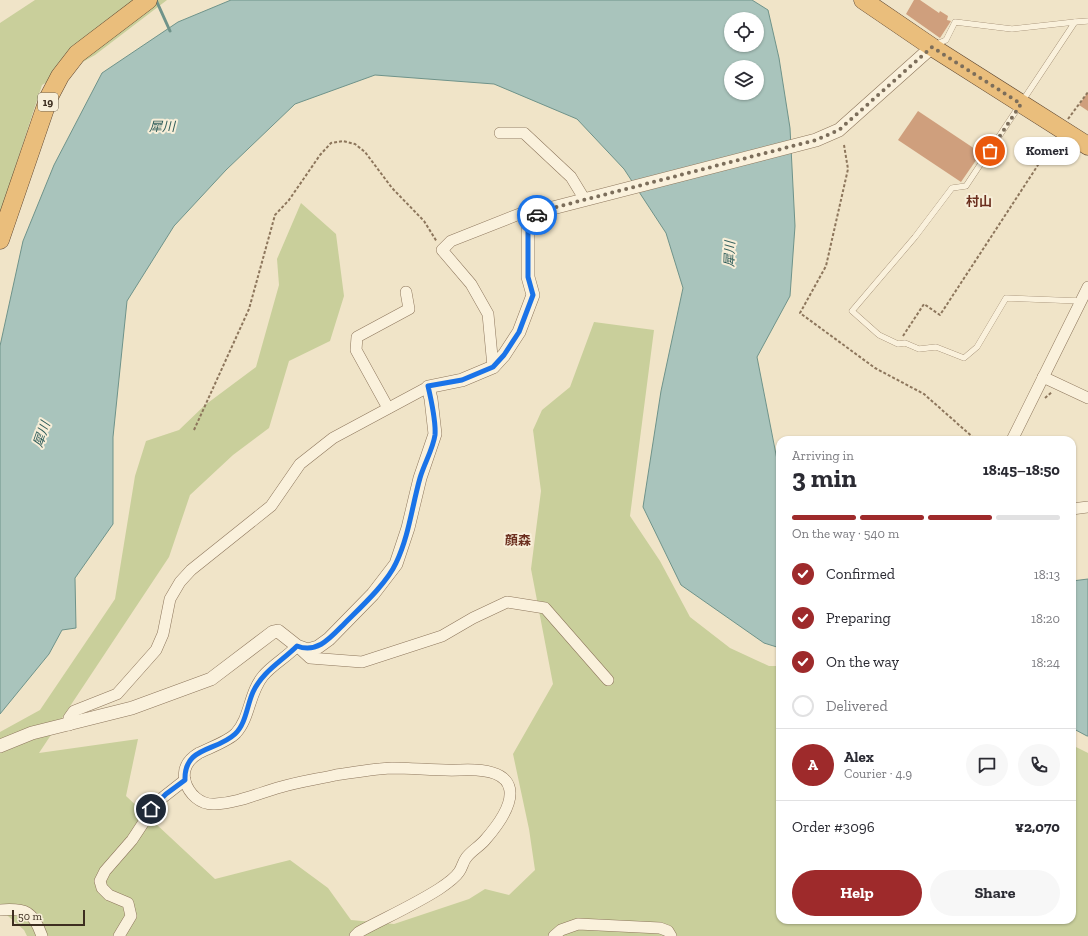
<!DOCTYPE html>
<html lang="en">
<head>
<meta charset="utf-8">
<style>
	body { margin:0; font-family:"Zilla Slab","Noto Sans JP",serif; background:#f7f7f7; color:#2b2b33; height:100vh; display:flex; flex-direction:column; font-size:15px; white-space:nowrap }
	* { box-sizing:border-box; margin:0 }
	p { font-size:13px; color:#7c7c81 }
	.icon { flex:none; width:22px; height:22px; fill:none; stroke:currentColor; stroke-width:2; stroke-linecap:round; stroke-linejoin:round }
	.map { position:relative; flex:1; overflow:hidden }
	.sheet { position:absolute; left:776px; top:436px; width:300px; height:488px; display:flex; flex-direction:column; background:#fff; border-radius:12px; box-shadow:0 1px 3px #0004 }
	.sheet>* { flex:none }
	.fabs { position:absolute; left:724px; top:12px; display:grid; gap:8px }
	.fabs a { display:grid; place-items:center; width:40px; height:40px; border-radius:50%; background:#fff; box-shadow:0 1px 3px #0004; font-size:20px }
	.scale { position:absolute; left:12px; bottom:10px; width:73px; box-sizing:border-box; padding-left:4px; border:2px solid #3d2e20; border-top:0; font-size:11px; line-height:14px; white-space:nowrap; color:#3d2e20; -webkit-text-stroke:3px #f7eed8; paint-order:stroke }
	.pin { position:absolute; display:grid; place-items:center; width:34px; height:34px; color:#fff; margin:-17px; border:2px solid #fff; border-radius:50%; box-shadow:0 1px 4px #0007 }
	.courier { position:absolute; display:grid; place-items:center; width:40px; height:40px; margin:-20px; border:3px solid #1a73e8; border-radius:50%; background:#fff; color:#222; box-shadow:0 1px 5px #0007 }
	.bubble { position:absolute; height:28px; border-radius:14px; background:#fff; box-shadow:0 1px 3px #0004; font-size:13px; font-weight:800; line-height:28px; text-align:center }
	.headline em { font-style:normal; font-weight:800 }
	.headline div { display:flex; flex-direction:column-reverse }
	.headline { display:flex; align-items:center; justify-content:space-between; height:68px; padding:0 16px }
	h1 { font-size:26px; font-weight:800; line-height:30px }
	.bar { display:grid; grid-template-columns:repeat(4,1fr); gap:6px 4px; align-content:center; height:48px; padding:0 16px }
	.bar i { height:5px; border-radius:3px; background:#e1e1e2 }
	.bar .active { background:#9e2a2b }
	.bar p { grid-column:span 4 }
	.line { display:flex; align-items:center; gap:10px; padding:0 16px; border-top:1px solid #e1e1e2 }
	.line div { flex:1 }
	.round { display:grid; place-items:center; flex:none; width:42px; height:42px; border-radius:21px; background:#f7f7f7 }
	ol { padding:0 16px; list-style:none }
	li { display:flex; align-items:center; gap:12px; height:44px }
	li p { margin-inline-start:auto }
	li .icon { padding:4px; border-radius:50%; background:#9e2a2b; color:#fff; stroke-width:4 }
	li:last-child { color:#7c7c81 }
	li i { width:22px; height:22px; border:2px solid #e1e1e2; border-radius:50% }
	.cta { display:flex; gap:8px; margin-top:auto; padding:8px 16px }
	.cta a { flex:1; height:46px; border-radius:24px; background:#9e2a2b; color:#fff; font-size:16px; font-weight:800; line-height:46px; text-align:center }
	.cta a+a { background:#f7f7f7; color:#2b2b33 }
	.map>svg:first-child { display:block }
</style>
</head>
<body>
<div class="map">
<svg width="1088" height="936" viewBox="0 0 1088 936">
	<rect width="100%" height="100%" fill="#f0e4c8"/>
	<g fill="#c9cf9b">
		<path d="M35 0H167L95 55 42 85 0 214V23Z"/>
		<path d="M301 203 336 234 344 296 330 341 289 361 269 428 233 455 190 495 169 557 39 753 138 739 126 796 215 879 290 860 328 888 351 920 394 924 469 899 485 889 509 895 535 870 529 829 513 754 553 684 531 569 541 491 533 430 542 410 570 387 594 322 654 330 630 516 660 561 690 617 730 648 769 666H780V920H1072V745L1088 753V936H27L24 930 0 909V732L40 710 115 599 135 476 146 441 179 430 205 405 256 367 279 285 277 259Z"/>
	</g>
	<g fill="#a9c4bc" stroke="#6f938a" fill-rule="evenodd">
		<path d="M231 0H752L768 10 779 58 790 128 795 226 790 296 757 357 780 475V648L764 643 681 585 643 507 661 391 683 288 666 233 624 169 577 119 494 84 375 75 295 104 226 170 174 226 127 301 113 437V524L75 578 76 628 62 630 49 654 0 714V346L23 241 54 165 102 73 178 22ZM731 19H757V45H731ZM731 67H757V93H731Z"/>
		<path d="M1088 579V736H1087L1072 728V581Z"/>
	</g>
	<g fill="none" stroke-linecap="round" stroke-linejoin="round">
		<path stroke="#6f938a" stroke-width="3" d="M156 0 170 31"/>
	</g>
	<g fill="#cf9f7d">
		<path d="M914 0H920L939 13 940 11 948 16 947 20 951 21 940 38 906 14Z"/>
		<path d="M1088 92V111L1079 105Z"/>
		<path d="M918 111 981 153 961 182 898 140Z"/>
	</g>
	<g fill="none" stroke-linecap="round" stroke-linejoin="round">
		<defs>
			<g id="service">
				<path d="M1075 22 1088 21"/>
				<path d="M935 45 946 40 955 22 1012 29 1075 22 966 186 952 188 915 237 852 311 879 335 898 344 905 343 919 349 936 347 964 358 977 347 1006 298 1081 301"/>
			</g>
			<g id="minor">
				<path d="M500 133H524L571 177 585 200"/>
				<path d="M493 367 488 314 471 284 442 250 451 241 522 213 534 218"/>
				<path d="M1043 377 1088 398"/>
				<path d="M388 408 356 350 357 337 409 309 406 292"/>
				<path d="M1012 440 1088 287"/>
				<path d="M1072 509 1088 507"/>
				<path d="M69 725V718L74 711 117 694 156 650 163 634 170 599 180 582 191 570 271 506 300 464 333 438 428 387"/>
				<path d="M0 910C26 908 33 911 42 936"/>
				<path d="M119 936 131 916 128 903 109 895 102 888 100 881 105 871 132 840 157 802 185 780"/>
				<path d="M355 936 359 932C385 918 414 905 439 889 445 885 455 878 459 872 462 868 463 862 466 858 471 851 479 847 485 840 520 800 524 767 460 770 437 771 415 768 392 768 373 769 355 772 336 775 318 779 298 782 281 787 259 793 238 803 215 804 200 805 189 794 185 781 182 768 189 759 199 753 209 748 229 741 236 733 250 718 249 693 263 676 272 665 287 657 297 646L310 658 362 662 442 636 473 618 507 602 545 608 608 680"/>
				<path d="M554 936 561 930 578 924 660 928 668 931 671 936"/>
			</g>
			<path id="tertiary" d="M0 746 32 733 132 708 211 679 273 632 278 631 297 646 308 650 318 647 329 639 373 594 396 564 408 528 420 478 435 434 431 399 428 387 462 380 493 367 504 355 519 332 533 295 528 277V225L541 211 816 140 839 130 932 47"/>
			<g id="trunk">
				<path d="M863 0 932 47 1088 146"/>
				<path d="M0 240 49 97 60 76 77 54 148 0"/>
			</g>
		</defs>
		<use href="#service" stroke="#8d765c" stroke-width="6"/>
		<use href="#minor" stroke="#8d765c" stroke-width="12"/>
		<use href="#tertiary" stroke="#8d765c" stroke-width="14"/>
		<use href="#trunk" stroke="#5b4430" stroke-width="19"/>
		<g stroke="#8d765c" stroke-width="2" stroke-dasharray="3 2" stroke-linecap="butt">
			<path d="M1068 119 1088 92"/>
			<path d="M844 145 848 169 826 266 800 313 875 368 924 394 976 440"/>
			<path d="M903 336 924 304 940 315 1055 139"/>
			<path d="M1045 398 1052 392"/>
			<path d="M194 430 249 309 275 215 289 200 320 155 331 143 343 141 355 144 365 152 392 188 424 221 437 242"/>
		</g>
		<use href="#service" stroke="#faf1dc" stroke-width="5.5"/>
		<use href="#minor" stroke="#faf1dc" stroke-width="11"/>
		<use href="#tertiary" stroke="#faf1dc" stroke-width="13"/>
		<use href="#trunk" stroke="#eabe7c" stroke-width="18"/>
	</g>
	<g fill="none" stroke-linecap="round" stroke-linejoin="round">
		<path stroke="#7c6e5b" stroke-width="4" stroke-dasharray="0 7.2" d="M537 215 541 211 816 140 839 130 932 47 1021 104 990 151"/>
		<path stroke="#1a73e8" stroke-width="5" d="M151 809 166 794 185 780C184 746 216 752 235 734 246 724 247 705 253 692 262 672 282 661 297 646 318 654 331 637 345 623 361 607 387 583 396 563 409 536 412 506 420 478 424 464 433 449 435 435 436 422 431 399 428 386L462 380 493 367 504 355 519 332 533 295 528 277V225L537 215"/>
	</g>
	<g text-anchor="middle" stroke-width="4" stroke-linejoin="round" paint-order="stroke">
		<rect fill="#f7eed8" stroke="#756857" stroke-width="1" x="38" y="93" width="20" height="18" rx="3"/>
		<g font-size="11" font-weight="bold" fill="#3d2e20">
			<text x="48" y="106">19</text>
		</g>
		<g font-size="13" font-style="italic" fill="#2f5d5a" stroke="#f7eed8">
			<text x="162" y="131">犀川</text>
			<text transform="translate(729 254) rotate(-88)" y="5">犀川</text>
			<text transform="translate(41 434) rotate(-71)" y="5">犀川</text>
		</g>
		<g font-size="13" font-weight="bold" fill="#6b2e1e" stroke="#f7eed8">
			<text x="979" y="206">村山</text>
			<text x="518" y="545">顔森</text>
		</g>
	</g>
</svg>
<div class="fabs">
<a><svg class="icon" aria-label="locate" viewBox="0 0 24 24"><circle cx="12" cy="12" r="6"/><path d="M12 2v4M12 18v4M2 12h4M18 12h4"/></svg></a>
<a><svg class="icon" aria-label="layers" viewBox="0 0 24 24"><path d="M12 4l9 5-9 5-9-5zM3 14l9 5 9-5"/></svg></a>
</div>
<div class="scale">50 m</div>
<div class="pin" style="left:990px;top:151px;background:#ea580c"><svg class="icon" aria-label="bag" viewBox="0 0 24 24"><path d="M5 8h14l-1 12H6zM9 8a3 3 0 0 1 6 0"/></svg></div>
<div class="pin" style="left:151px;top:809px;background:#1f2937"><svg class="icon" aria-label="home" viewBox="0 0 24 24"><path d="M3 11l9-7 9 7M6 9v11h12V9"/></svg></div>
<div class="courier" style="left:537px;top:215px"><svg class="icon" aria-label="car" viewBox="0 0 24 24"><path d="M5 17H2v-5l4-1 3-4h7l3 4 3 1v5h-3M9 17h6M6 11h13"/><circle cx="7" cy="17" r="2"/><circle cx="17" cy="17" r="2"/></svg></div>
<div class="bubble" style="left:1014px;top:137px;width:66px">Komeri</div>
<section class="sheet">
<div class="headline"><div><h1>3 min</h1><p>Arriving in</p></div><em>18:45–18:50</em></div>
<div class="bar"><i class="active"></i><i class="active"></i><i class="active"></i><i></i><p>On the way · 540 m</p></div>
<ol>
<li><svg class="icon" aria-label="check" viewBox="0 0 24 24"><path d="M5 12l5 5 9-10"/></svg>Confirmed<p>18:13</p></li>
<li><svg class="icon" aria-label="check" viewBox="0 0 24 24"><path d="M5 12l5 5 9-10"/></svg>Preparing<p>18:20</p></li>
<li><svg class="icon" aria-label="check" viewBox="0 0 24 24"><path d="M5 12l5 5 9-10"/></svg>On the way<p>18:24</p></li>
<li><i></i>Delivered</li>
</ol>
<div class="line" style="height:72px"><b class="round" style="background:#9e2a2b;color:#fff">A</b><div><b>Alex</b><p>Courier · 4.9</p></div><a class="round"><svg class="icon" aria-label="chat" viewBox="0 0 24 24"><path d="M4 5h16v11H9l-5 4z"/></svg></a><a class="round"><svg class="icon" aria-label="phone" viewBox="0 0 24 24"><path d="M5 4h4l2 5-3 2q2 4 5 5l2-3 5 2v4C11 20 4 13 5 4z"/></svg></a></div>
<div class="line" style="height:52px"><div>Order #3096</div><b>¥2,070</b></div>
<div class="cta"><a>Help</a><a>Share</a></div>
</section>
</div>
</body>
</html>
